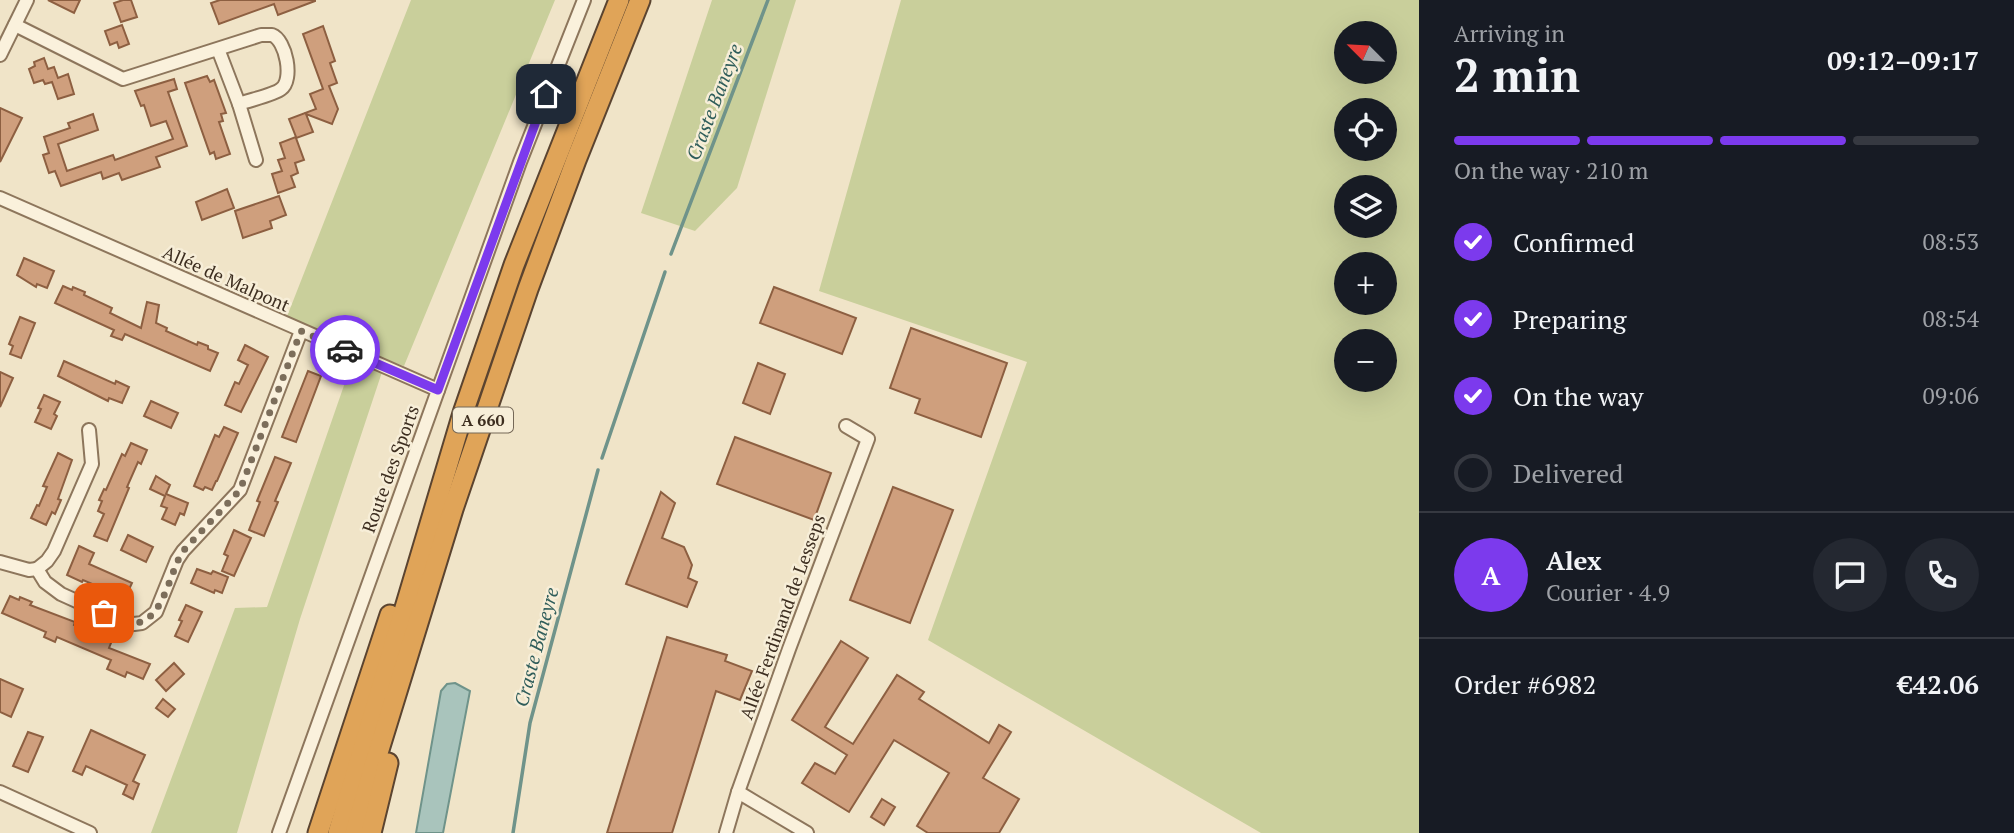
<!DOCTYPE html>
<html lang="en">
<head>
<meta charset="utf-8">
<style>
	body { margin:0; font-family:"PT Serif",serif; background:#242831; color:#f1f3f6; height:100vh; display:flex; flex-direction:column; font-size:26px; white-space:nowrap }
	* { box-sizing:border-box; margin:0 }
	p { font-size:23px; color:#9ea1a6 }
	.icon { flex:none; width:38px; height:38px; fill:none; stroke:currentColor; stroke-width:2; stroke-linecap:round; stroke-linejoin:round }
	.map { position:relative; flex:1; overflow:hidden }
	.sheet { display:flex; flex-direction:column; background:#171b24; width:595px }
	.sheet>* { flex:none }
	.needle { width:46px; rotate:294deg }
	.fabs { position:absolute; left:1334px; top:21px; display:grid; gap:14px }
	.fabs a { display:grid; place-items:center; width:63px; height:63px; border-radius:50%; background:#171b24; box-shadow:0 7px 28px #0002; font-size:35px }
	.pin { position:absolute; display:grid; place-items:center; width:60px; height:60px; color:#fff; margin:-30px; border-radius:14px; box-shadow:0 4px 10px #0006 }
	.courier { position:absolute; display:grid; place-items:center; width:70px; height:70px; margin:-35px; border:5px solid #7c3aed; border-radius:50%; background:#fff; color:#222; box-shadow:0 2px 9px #0007 }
	.overview em { font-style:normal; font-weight:600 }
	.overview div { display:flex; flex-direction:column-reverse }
	.overview { display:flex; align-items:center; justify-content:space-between; height:119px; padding:0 35px }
	h1 { font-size:46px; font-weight:600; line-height:52px }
	.bar { display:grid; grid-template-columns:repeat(4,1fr); gap:10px 7px; align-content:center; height:84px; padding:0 35px }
	.bar i { height:9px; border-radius:5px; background:#363941 }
	.bar .current { background:#7c3aed }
	.bar p { grid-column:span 4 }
	.line { display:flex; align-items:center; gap:18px; padding:0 35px; border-top:2px solid #363941 }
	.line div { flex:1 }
	.round { display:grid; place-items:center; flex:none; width:74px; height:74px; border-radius:37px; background:#242831 }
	ol { padding:0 35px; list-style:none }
	li { display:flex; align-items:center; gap:21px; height:77px }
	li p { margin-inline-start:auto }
	li .icon { padding:7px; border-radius:50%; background:#7c3aed; color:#fff; stroke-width:4 }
	li:last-child { color:#9ea1a6 }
	li i { width:38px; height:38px; border:4px solid #363941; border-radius:50% }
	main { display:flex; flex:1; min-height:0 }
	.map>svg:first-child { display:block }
</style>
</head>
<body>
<main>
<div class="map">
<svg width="1419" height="833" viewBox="0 0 1419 833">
	<rect width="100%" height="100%" fill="#f0e4c8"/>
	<g fill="#c9cf9b" fill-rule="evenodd">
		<path d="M411 0H555L404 366 386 360 300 619 237 833H151L235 608 267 607 357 348 286 319Z"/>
		<path d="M712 0H796L737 188 695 231 641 213Z"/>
		<path d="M901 0H1419V833H1261L928 640 1027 362 819 291ZM1346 33H1384V72H1346ZM1346 110H1384V149H1346ZM1384 187V226H1346V187ZM1346 264H1384V303H1346ZM1346 341H1384V380H1346Z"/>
	</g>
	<path fill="#a9c4bc" stroke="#6f938a" stroke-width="2" d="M455 683 470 691 443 833H416L441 691 447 684Z"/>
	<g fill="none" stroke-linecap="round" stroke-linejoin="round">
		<g stroke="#6f938a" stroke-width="3.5">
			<path d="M671 254 768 0"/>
			<path d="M602 458 665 272"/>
			<path d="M513 833 530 723 598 470"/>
		</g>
	</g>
	<g fill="#cf9f7d" stroke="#8d5f41" stroke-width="2">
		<path d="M48 0H80L74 13Z"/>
		<path d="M123 0H131L137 17 121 22 114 3Z"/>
		<path d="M220 0H315V1L278 15 274 4 219 24 211 3Z"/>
		<path d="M122 25 129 44 119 48 117 42 110 45 105 31Z"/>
		<path d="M323 26 335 61 330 63 337 83 329 86 338 109 332 124 306 114 313 132 296 138 304 160 295 163 298 173 291 176 295 187 278 193 272 174 282 171 278 160 285 158 280 143 296 137 289 119 316 109 310 94 323 89 303 34Z"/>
		<path d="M44 58 48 69 54 67 58 78 68 74 74 94 58 99 52 82 45 84 43 80 34 83 29 69 35 66 34 62Z"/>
		<path d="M207 76 210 82 214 80 226 113 221 114 223 121 219 122 230 154 216 159 214 152 210 154 185 83Z"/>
		<path d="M174 79 177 89 168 92 187 146 156 157 160 167 122 180 119 173 103 179 101 172 61 186 55 171 49 173 43 155 49 153 44 137 70 128 68 123 93 114 98 130 58 144 67 171 113 155 115 160 173 139 166 121 151 126 144 105 141 106 135 91Z"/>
		<path d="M0 108 22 118 0 162Z"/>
		<path d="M227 189 234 208 202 220 196 202Z"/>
		<path d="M279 196 286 215 270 221 272 228 243 238 235 211Z"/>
		<path d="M24 258 54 271 47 288 37 284 36 287 17 275Z"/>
		<path d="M63 286 72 290 73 287 85 292 84 295 112 308 110 313 141 328 147 302 159 305 156 323 167 328 166 331 175 335 197 345 198 342 208 346V349L218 353 210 371 125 334 122 340 111 336 114 330 55 303Z"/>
		<path d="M774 287 856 318 842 354 760 323Z"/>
		<path d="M20 317 35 323 21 358 10 354 13 346 9 344Z"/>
		<path d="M911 328 1007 363 981 437 915 413 920 399 890 388Z"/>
		<path d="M245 345 268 357 241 412 225 405 235 382 239 384 248 365 238 360Z"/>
		<path d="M64 361 115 384 116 381 129 387 122 403 109 398 108 401 58 376Z"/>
		<path d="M758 363 785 374 770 414 743 403Z"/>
		<path d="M308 371 321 376 296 442 282 437Z"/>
		<path d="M0 372 13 378 0 407Z"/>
		<path d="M44 395 60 402 54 414 57 416 51 429 35 422 41 409 38 408Z"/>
		<path d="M151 401 178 413 171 428 144 416Z"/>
		<path d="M224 427 238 433 217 481H216L212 490 205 487 203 490 194 486 215 435 219 437Z"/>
		<path d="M735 437 831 473 814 520 717 484Z"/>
		<path d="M131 443 147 450 141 464 138 462 127 487 129 488 107 541 94 536 104 514 98 511 102 501 99 500 104 489 106 490 122 454 125 456Z"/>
		<path d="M58 453 72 460 58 499 61 500 55 514 52 512 46 525 31 518 37 505 39 506 47 487 43 486Z"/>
		<path d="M275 457 291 463 275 501 278 502 264 536 249 530 260 502 257 501Z"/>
		<path d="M156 476 170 485 166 494 188 503 184 515 180 513 175 525 162 519 167 508 161 506 165 496 150 489Z"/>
		<path d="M893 487 953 510 910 623 850 600Z"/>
		<path d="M661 492 675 503 662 538 684 547 692 565 688 578 697 582 687 607 626 584Z"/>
		<path d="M234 530 251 538 234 576 222 571 228 556 224 554Z"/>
		<path d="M128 535 153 547 146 562 121 550Z"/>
		<path d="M79 546 94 553 89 564 132 583 125 598 83 580 82 582 67 575Z"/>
		<path d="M197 569 211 574 213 571 228 577 222 593 215 590 214 593 191 583Z"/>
		<path d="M10 596 19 600 20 597 32 602 30 605 75 622 74 625 102 637 104 634 113 638 109 648 150 664 143 679 127 672 125 677 107 669 111 660 57 637 55 642 44 637 46 632 2 613Z"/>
		<path d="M186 605 202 612 188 642 175 636 182 621 179 620Z"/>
		<path d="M667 637 727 655 725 661 752 671 740 700 716 691 672 833H607Z"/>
		<path d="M841 641 868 658 825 727 853 744 897 675 924 692 919 699 989 743 999 725 1011 732 983 778 1019 799 999 833H928L917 826 949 773 894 740 849 812 802 783 815 763 835 774 847 755 792 720Z"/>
		<path d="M174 663 184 674 166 691 156 680Z"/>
		<path d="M0 679 23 689 11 717 0 712Z"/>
		<path d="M163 699 175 709 168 717 156 708Z"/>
		<path d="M91 730 145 755 133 781 139 784 133 799 123 794 127 785 86 766 82 775 73 771Z"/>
		<path d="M28 732 43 737 28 772 13 766Z"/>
		<path d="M882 799 895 807 884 825 871 817Z"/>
	</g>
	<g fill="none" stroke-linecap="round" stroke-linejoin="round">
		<defs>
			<g id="minor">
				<path d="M15 25 123 79 261 35C262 35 271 35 272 35 286 40 294 80 281 89 274 95 249 100 239 104L218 49"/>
				<path d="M0 55 27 0"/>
				<path d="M239 104 256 160"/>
				<path d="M0 198 438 390"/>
				<path d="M0 562 29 570 37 569 45 582 61 594 125 623 134 624 142 623 156 612 177 560 183 551 240 490 301 331"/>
				<path d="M37 569 47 561 54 551 92 464 89 430"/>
				<path d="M0 792 90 833"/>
				<path d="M738 792 807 833"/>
				<path d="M279 833 520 162 584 0"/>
				<path d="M726 833 738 792 789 649 868 439 846 426"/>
			</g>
			<g id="highway">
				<path d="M318 833 390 615"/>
				<path d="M338 833 463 413 514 265 619 0"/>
				<path d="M355 833 374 766 453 509 528 289 576 160 640 0"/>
				<path d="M371 833 388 763"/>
			</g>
		</defs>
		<use href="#minor" stroke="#8d765c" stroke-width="16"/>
		<use href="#highway" stroke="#5b4430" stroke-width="23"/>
		<use href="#minor" stroke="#faf1dc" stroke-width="12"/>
		<use href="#highway" stroke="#e0a458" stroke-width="19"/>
	</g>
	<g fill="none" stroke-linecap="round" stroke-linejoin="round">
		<path stroke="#7c6e5b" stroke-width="7" stroke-dasharray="0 12.6" d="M104 613C112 617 121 622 130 623 163 627 169 572 183 551L240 490 301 331 345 350"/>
		<path stroke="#7c3aed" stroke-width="9" d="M345 350 438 390 546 94"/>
	</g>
	<g text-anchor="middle" stroke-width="5" stroke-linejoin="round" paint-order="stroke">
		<rect fill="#f7eed8" stroke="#756857" stroke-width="2" x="453" y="407.5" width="60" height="25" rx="5"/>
		<g font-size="16" font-weight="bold" fill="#3d2e20">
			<text x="483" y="426">A 660</text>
		</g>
		<g font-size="18" fill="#3d2e20" stroke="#f7eed8">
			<text transform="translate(226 279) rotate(24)" y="6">Allée de Malpont</text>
			<text transform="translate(391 469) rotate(-70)" y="6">Route des Sports</text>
			<text transform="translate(783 617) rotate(-70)" y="6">Allée Ferdinand de Lesseps</text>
		</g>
		<g font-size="19" font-style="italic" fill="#2f5d5a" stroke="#f7eed8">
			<text transform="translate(714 102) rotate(-69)" y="7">Craste Baneyre</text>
			<text transform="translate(536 647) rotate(-75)" y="7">Craste Baneyre</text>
		</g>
	</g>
</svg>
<div class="fabs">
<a><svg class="needle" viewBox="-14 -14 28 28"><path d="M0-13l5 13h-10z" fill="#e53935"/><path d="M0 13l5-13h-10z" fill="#9ea1a6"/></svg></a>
<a><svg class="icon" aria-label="locate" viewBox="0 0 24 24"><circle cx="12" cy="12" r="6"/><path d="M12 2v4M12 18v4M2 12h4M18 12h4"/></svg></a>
<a><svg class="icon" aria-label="layers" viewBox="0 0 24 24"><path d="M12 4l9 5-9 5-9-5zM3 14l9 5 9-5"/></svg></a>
<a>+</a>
<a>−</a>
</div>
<div class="pin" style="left:104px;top:613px;background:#ea580c"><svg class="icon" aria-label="bag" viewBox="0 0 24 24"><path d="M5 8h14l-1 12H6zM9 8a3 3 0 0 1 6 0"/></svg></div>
<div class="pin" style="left:546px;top:94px;background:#1f2937"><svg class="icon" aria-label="home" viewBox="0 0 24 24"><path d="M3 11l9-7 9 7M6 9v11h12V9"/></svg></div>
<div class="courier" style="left:345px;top:350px"><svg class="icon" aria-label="car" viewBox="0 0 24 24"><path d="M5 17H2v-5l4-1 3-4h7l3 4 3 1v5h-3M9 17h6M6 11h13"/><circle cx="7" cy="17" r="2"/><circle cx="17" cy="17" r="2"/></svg></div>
</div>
<section class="sheet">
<div class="overview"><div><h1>2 min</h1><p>Arriving in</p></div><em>09:12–09:17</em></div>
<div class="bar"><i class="current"></i><i class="current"></i><i class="current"></i><i></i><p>On the way · 210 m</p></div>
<ol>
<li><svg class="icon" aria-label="check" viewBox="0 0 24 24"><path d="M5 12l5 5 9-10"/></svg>Confirmed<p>08:53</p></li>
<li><svg class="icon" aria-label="check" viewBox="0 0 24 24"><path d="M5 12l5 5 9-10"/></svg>Preparing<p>08:54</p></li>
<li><svg class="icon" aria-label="check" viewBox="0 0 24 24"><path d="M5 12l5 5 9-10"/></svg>On the way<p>09:06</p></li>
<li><i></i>Delivered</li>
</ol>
<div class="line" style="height:126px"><b class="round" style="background:#7c3aed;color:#fff">A</b><div><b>Alex</b><p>Courier · 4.9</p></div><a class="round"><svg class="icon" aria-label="chat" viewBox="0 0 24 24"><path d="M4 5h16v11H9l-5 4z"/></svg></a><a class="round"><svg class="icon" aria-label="phone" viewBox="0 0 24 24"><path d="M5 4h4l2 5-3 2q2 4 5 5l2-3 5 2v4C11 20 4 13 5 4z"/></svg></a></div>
<div class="line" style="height:91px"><div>Order #6982</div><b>€42.06</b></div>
</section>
</main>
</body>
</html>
